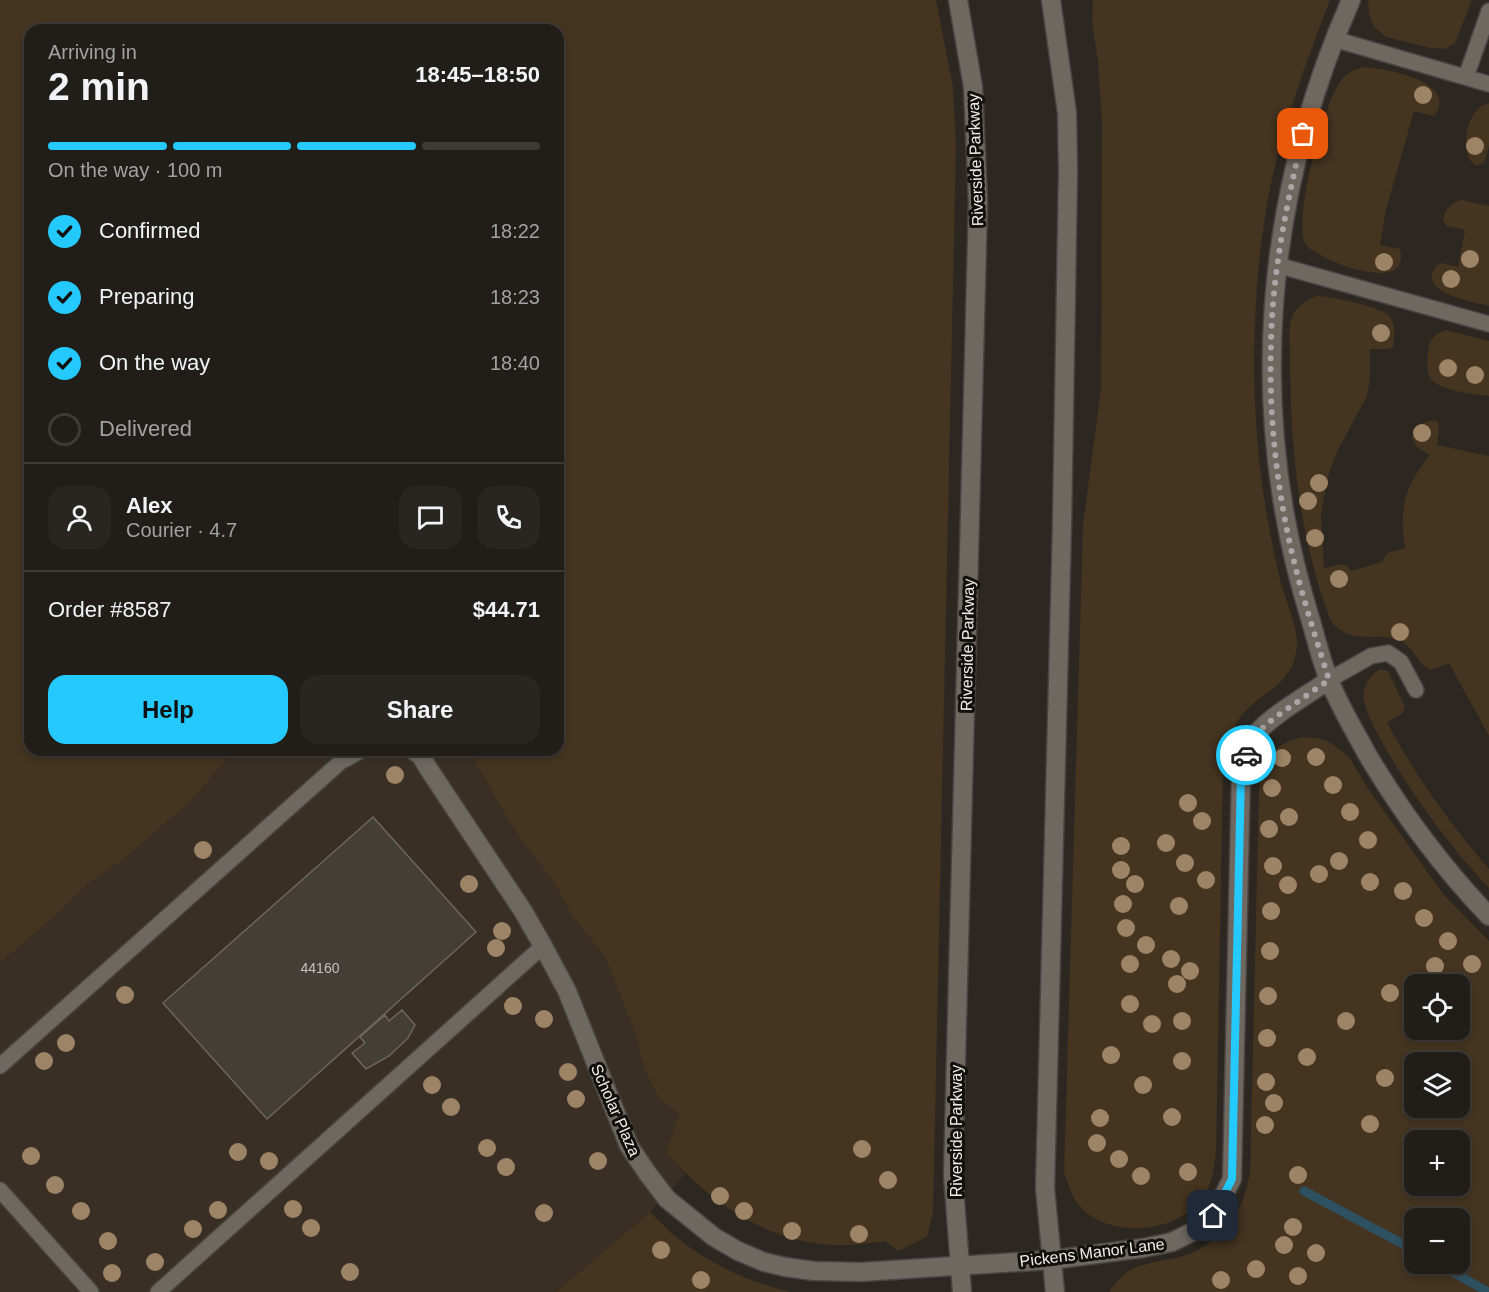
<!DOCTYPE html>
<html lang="en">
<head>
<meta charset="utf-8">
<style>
	body { margin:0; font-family:Arial,sans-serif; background:#292621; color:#f1f3f6; height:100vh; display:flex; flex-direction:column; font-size:22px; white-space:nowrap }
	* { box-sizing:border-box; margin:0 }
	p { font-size:20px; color:#a2a2a2 }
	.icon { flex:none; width:33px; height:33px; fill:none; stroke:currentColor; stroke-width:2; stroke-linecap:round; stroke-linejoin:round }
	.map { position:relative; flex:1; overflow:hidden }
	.details { position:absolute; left:24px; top:24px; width:540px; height:732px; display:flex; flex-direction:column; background:#211d18; border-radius:18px; box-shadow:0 3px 9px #0003,0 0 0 2px #3e3b37 }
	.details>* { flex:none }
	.controls { position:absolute; left:1404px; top:974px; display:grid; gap:12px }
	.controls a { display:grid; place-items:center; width:66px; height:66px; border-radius:12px; background:#211d18; box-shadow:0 3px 9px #0003,0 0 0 2px #3e3b37; font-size:30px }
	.pin { position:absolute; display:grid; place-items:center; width:51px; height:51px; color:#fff; margin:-26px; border-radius:12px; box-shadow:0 3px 9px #0006 }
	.courier { position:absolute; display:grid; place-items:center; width:60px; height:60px; margin:-30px; border:4px solid #24c9fe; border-radius:50%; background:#fff; color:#222; box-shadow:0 2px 8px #0007 }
	.summary em { font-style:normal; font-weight:700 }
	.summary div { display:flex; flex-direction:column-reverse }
	.summary { display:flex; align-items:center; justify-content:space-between; height:102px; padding:0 24px }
	h1 { font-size:39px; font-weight:700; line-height:45px }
	.bar { display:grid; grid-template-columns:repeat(4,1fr); gap:9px 6px; align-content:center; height:72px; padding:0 24px }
	.bar i { height:8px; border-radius:4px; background:#3e3b37 }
	.bar .on { background:#24c9fe }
	.bar p { grid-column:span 4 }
	.line { display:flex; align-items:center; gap:15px; padding:0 24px; border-top:2px solid #3e3b37 }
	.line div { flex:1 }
	.round { display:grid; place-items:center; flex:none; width:63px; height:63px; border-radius:18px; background:#292621 }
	ol { padding:0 24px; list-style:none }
	li { display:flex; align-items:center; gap:18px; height:66px }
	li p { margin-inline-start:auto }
	li .icon { padding:6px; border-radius:50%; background:#24c9fe; color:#111; stroke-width:4 }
	li:last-child { color:#a2a2a2 }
	li i { width:33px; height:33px; border:3px solid #3e3b37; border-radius:50% }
	.cta { display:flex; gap:12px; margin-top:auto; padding:12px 24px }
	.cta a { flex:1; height:69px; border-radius:18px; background:#24c9fe; color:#111; font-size:24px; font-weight:700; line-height:69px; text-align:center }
	.cta a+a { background:#292621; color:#f1f3f6 }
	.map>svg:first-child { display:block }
</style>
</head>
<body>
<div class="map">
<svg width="1489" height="1292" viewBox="0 0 1489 1292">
	<rect width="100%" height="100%" fill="#2c2720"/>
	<path fill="#392f24" d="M235 750H469L495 797 519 837 551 878 574 918 605 957 635 1033 644 1068 659 1099 679 1113 666 1153 685 1174 650 1212 556 1292H0V963L54 917 88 884 125 858 191 801Z"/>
	<g fill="#443420" fill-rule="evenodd">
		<path d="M0 0H936L953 87 956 147 933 1213 927 1237 898 1251 885 1241C864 1244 842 1247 821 1244 759 1237 707 1198 666 1153L679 1113 659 1099 644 1068 635 1033 605 957 574 918 551 878 519 837 495 797 469 750H558V30H30V750H235L191 801 125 858 88 884 54 917 0 963Z"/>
		<path d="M1093 0H1330C1312 47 1295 93 1281 142 1253 244 1248 371 1261 476 1266 512 1272 548 1281 583 1286 602 1297 624 1297 644 1295 690 1254 691 1236 724 1228 739 1226 756 1223 773L1216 1153C1214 1166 1213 1178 1208 1189 1187 1232 1117 1241 1083 1210 1073 1201 1069 1185 1064 1173L1083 525 1101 388 1102 122 1098 61 1092 22Z"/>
		<path d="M1368 0H1472L1455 43 1445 49 1431 48 1386 37 1374 27 1369 14Z"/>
		<path d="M1366 67C1387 69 1460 82 1434 116L1414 111 1386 210 1380 245 1400 249C1412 298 1316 259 1306 245 1291 224 1325 98 1342 79 1349 71 1356 68 1366 67Z"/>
		<path d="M1489 103V146L1484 163 1476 166C1460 156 1465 122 1477 110 1480 106 1484 105 1489 103Z"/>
		<path d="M1462 200 1489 206V306C1473 302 1414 293 1437 265L1443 263 1458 267 1465 230 1447 226 1443 221C1444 210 1451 202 1462 200Z"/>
		<path d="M1316 296C1330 296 1378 306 1388 315 1396 322 1395 337 1393 347L1389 349H1370V379L1367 396 1339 448 1330 470 1325 491 1321 515 1324 568C1335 566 1346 560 1351 571L1382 562 1387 553 1405 548C1399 507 1404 488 1430 455L1417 447 1412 438C1416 427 1424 419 1437 421L1439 425 1437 445 1489 456V736L1449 663 1431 670C1417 665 1415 648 1401 641 1375 630 1351 647 1331 621 1299 539 1290 446 1290 358 1290 345 1287 325 1294 313 1299 305 1308 300 1316 296Z"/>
		<path d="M1446 330 1489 341V396C1475 394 1438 391 1430 378 1426 370 1428 359 1428 350 1429 339 1436 333 1446 330Z"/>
		<path d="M1380 669 1388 671 1405 707 1402 714 1387 722C1415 775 1450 824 1489 869V888C1450 847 1416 800 1387 751 1379 735 1367 718 1364 700 1362 688 1369 675 1380 669Z"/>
		<path d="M1302 737 1318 738 1331 743 1349 757 1367 787 1444 895 1489 941V1292H1109C1127 1262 1150 1264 1180 1257 1205 1251 1227 1231 1239 1208 1245 1198 1247 1184 1250 1173L1259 790C1264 758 1269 746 1302 737ZM1414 984H1460V1029H1414ZM1414 1062H1460V1107H1414ZM1414 1140H1460V1185H1414ZM1414 1218H1460V1263H1414Z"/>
		<path d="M650 1212C688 1253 737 1280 792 1292H556Z"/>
	</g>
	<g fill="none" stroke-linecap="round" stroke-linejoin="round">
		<g stroke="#2d5160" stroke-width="9">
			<path d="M1304 1191 1414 1250"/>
			<path d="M1437 1263 1488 1292"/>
		</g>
	</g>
	<g fill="#443e37" stroke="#6c665e" stroke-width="1.5">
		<path d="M373 817 476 932 267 1119 163 1003Z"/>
		<path d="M402 1010 415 1025 408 1038 389 1056 366 1069 352 1053 365 1043 360 1037 385 1015 389 1021Z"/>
	</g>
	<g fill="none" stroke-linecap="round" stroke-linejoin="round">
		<defs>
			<g id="lane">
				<path d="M1334 39 1489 84"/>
				<path d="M1466 77 1489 11"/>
				<path d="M1277 265 1489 324"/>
				<path d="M1329 680 1371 656 1388 653 1401 662 1416 690"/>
				<path d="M0 1066 345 758"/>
				<path d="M0 1190 91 1292"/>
				<path d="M158 1292 543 946"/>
			</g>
			<g id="street">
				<path d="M1351 0C1264 198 1246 411 1310 618 1316 638 1321 660 1329 680 1339 705 1354 730 1367 754 1402 813 1442 867 1489 916"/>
				<path d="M413 750 421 756 428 768 523 911 543 946 567 991 629 1146 648 1174 667 1199 714 1237 738 1251 764 1262 785 1267 814 1271 861 1272 1051 1260 1143 1248 1172 1242 1196 1230 1213 1216 1232 1179 1241 773C1245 759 1248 744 1257 733 1272 715 1309 694 1329 680"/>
				<path d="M345 758 359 750"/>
			</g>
			<g id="secondary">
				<path d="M958 0 973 87 978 202 953 1175 962 1292"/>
				<path d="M1051 0 1067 113 1068 172 1062 525 1045 1188 1055 1292"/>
			</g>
		</defs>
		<use href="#lane" stroke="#49443f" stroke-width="18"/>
		<use href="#street" stroke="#49443f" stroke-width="21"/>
		<use href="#secondary" stroke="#49443f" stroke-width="21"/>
		<use href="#lane" stroke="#6f6861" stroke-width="15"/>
		<use href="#street" stroke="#6f6861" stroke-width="18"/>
		<use href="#secondary" stroke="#6f6861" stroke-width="18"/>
	</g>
	<g fill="#9d8466">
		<circle cx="1423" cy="95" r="9"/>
		<circle cx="1475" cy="146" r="9"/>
		<circle cx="1470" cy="259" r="9"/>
		<circle cx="1384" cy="262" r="9"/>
		<circle cx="1451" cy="279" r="9"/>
		<circle cx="1381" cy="333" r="9"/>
		<circle cx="1448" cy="368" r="9"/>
		<circle cx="1475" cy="375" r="9"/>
		<circle cx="1422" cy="433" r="9"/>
		<circle cx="1319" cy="483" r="9"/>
		<circle cx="1308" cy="501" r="9"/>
		<circle cx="1315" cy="538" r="9"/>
		<circle cx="1339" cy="579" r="9"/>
		<circle cx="1400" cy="632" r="9"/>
		<circle cx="1316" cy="757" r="9"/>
		<circle cx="1282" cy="758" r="9"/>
		<circle cx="395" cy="775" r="9"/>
		<circle cx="1333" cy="785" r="9"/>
		<circle cx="1272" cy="788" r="9"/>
		<circle cx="1188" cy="803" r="9"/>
		<circle cx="1350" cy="812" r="9"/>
		<circle cx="1289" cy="817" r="9"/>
		<circle cx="1202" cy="821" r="9"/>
		<circle cx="1269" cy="829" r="9"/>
		<circle cx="1368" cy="840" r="9"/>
		<circle cx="1166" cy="843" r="9"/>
		<circle cx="1121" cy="846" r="9"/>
		<circle cx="203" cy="850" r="9"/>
		<circle cx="1339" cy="861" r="9"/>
		<circle cx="1185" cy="863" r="9"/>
		<circle cx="1273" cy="866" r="9"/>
		<circle cx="1121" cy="870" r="9"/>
		<circle cx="1319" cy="874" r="9"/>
		<circle cx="1206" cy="880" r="9"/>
		<circle cx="1370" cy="882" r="9"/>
		<circle cx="469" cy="884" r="9"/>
		<circle cx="1135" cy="884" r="9"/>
		<circle cx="1288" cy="885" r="9"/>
		<circle cx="1403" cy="891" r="9"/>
		<circle cx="1123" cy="904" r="9"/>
		<circle cx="1179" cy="906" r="9"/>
		<circle cx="1271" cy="911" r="9"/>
		<circle cx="1424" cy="918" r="9"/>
		<circle cx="1126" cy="928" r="9"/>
		<circle cx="502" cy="931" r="9"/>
		<circle cx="1448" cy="941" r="9"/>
		<circle cx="1146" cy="945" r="9"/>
		<circle cx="496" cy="948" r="9"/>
		<circle cx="1270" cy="951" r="9"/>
		<circle cx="1171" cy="959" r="9"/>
		<circle cx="1130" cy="964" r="9"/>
		<circle cx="1472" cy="964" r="9"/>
		<circle cx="1435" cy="966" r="9"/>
		<circle cx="1190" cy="971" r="9"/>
		<circle cx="1177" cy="984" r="9"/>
		<circle cx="1390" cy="993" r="9"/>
		<circle cx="125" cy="995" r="9"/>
		<circle cx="1268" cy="996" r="9"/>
		<circle cx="1130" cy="1004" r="9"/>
		<circle cx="513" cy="1006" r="9"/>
		<circle cx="544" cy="1019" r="9"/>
		<circle cx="1182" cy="1021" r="9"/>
		<circle cx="1346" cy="1021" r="9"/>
		<circle cx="1152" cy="1024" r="9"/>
		<circle cx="1267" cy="1038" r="9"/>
		<circle cx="66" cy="1043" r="9"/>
		<circle cx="1111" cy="1055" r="9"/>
		<circle cx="1307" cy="1057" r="9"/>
		<circle cx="44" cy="1061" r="9"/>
		<circle cx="1182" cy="1061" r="9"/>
		<circle cx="568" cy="1072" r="9"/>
		<circle cx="1385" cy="1078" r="9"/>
		<circle cx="1266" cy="1082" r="9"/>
		<circle cx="432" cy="1085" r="9"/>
		<circle cx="1143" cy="1085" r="9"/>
		<circle cx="576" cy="1099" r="9"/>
		<circle cx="1274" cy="1103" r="9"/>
		<circle cx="451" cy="1107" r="9"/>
		<circle cx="1172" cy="1117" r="9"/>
		<circle cx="1100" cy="1118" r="9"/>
		<circle cx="1370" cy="1124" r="9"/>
		<circle cx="1265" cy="1125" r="9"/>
		<circle cx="1097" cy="1143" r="9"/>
		<circle cx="487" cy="1148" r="9"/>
		<circle cx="862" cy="1149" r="9"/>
		<circle cx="238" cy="1152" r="9"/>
		<circle cx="31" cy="1156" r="9"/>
		<circle cx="1119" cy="1159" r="9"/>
		<circle cx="269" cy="1161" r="9"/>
		<circle cx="598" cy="1161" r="9"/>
		<circle cx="506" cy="1167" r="9"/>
		<circle cx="1188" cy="1172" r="9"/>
		<circle cx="1298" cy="1175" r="9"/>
		<circle cx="1141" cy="1176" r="9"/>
		<circle cx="888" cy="1180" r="9"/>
		<circle cx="55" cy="1185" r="9"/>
		<circle cx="720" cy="1196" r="9"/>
		<circle cx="293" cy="1209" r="9"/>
		<circle cx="218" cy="1210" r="9"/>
		<circle cx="81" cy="1211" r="9"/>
		<circle cx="744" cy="1211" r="9"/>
		<circle cx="544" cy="1213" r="9"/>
		<circle cx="1293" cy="1227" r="9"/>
		<circle cx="311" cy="1228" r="9"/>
		<circle cx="193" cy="1229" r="9"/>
		<circle cx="792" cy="1231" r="9"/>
		<circle cx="859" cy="1234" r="9"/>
		<circle cx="108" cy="1241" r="9"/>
		<circle cx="1284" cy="1245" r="9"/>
		<circle cx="661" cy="1250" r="9"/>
		<circle cx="1316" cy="1253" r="9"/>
		<circle cx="155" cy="1262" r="9"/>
		<circle cx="1256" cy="1269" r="9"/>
		<circle cx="350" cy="1272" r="9"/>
		<circle cx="112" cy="1273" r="9"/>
		<circle cx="1298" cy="1276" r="9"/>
		<circle cx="701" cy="1280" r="9"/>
		<circle cx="1221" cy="1280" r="9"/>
	</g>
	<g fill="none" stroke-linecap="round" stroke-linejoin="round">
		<path stroke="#aba7a2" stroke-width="6" stroke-dasharray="0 10.8" d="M1246 755 1257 733 1274 718 1329 680C1314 632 1298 584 1288 535 1275 473 1269 408 1271 345 1272 273 1287 203 1303 134"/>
		<path stroke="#24c9fe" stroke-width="8" d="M1213 1216 1232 1179 1241 773 1246 755"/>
	</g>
	<g text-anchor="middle" stroke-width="6" stroke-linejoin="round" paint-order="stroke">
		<g font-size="14" fill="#c5c0bc">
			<text x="320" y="973">44160</text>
		</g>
		<g font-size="16" fill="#f0ece8" stroke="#12100d">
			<text transform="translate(975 160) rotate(-92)" y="6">Riverside Parkway</text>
			<text transform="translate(967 645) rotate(-89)" y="6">Riverside Parkway</text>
			<text transform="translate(616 1110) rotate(66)" y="6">Scholar Plaza</text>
			<text transform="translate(956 1131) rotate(-90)" y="6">Riverside Parkway</text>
			<text transform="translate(1092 1252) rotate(-7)" y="6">Pickens Manor Lane</text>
		</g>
	</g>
</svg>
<div class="controls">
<a><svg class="icon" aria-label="locate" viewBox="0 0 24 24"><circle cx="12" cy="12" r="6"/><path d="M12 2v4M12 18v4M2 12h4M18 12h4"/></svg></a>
<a><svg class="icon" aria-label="layers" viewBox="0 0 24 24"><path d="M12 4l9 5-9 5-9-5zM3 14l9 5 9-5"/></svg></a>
<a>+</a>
<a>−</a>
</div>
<div class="pin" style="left:1303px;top:134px;background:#ea580c"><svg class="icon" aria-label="bag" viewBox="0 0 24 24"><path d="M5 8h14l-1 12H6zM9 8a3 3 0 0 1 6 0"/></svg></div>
<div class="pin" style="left:1213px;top:1216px;background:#1f2937"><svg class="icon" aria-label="home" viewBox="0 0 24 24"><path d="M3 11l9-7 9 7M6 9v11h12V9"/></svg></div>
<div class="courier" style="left:1246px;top:755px"><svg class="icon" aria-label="car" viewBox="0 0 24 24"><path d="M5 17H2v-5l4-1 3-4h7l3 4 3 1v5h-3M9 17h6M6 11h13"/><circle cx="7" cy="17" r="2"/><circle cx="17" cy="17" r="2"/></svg></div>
<section class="details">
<div class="summary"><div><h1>2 min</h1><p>Arriving in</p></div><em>18:45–18:50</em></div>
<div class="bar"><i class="on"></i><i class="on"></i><i class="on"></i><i></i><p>On the way · 100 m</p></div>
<ol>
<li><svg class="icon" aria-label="check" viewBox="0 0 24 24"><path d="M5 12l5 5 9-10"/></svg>Confirmed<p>18:22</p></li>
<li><svg class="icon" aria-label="check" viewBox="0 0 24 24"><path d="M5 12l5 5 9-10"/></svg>Preparing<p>18:23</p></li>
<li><svg class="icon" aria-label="check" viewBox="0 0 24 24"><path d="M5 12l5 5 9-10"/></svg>On the way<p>18:40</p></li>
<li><i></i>Delivered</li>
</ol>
<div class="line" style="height:108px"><a class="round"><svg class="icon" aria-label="person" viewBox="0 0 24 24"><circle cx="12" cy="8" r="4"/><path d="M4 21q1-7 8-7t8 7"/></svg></a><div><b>Alex</b><p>Courier · 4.7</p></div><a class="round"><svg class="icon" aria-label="chat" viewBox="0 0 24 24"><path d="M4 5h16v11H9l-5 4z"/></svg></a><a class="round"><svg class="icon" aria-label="phone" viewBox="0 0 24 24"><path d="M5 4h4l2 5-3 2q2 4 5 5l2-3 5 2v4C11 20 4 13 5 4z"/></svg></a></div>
<div class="line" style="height:78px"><div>Order #8587</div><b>$44.71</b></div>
<div class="cta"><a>Help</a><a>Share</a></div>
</section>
</div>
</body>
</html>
